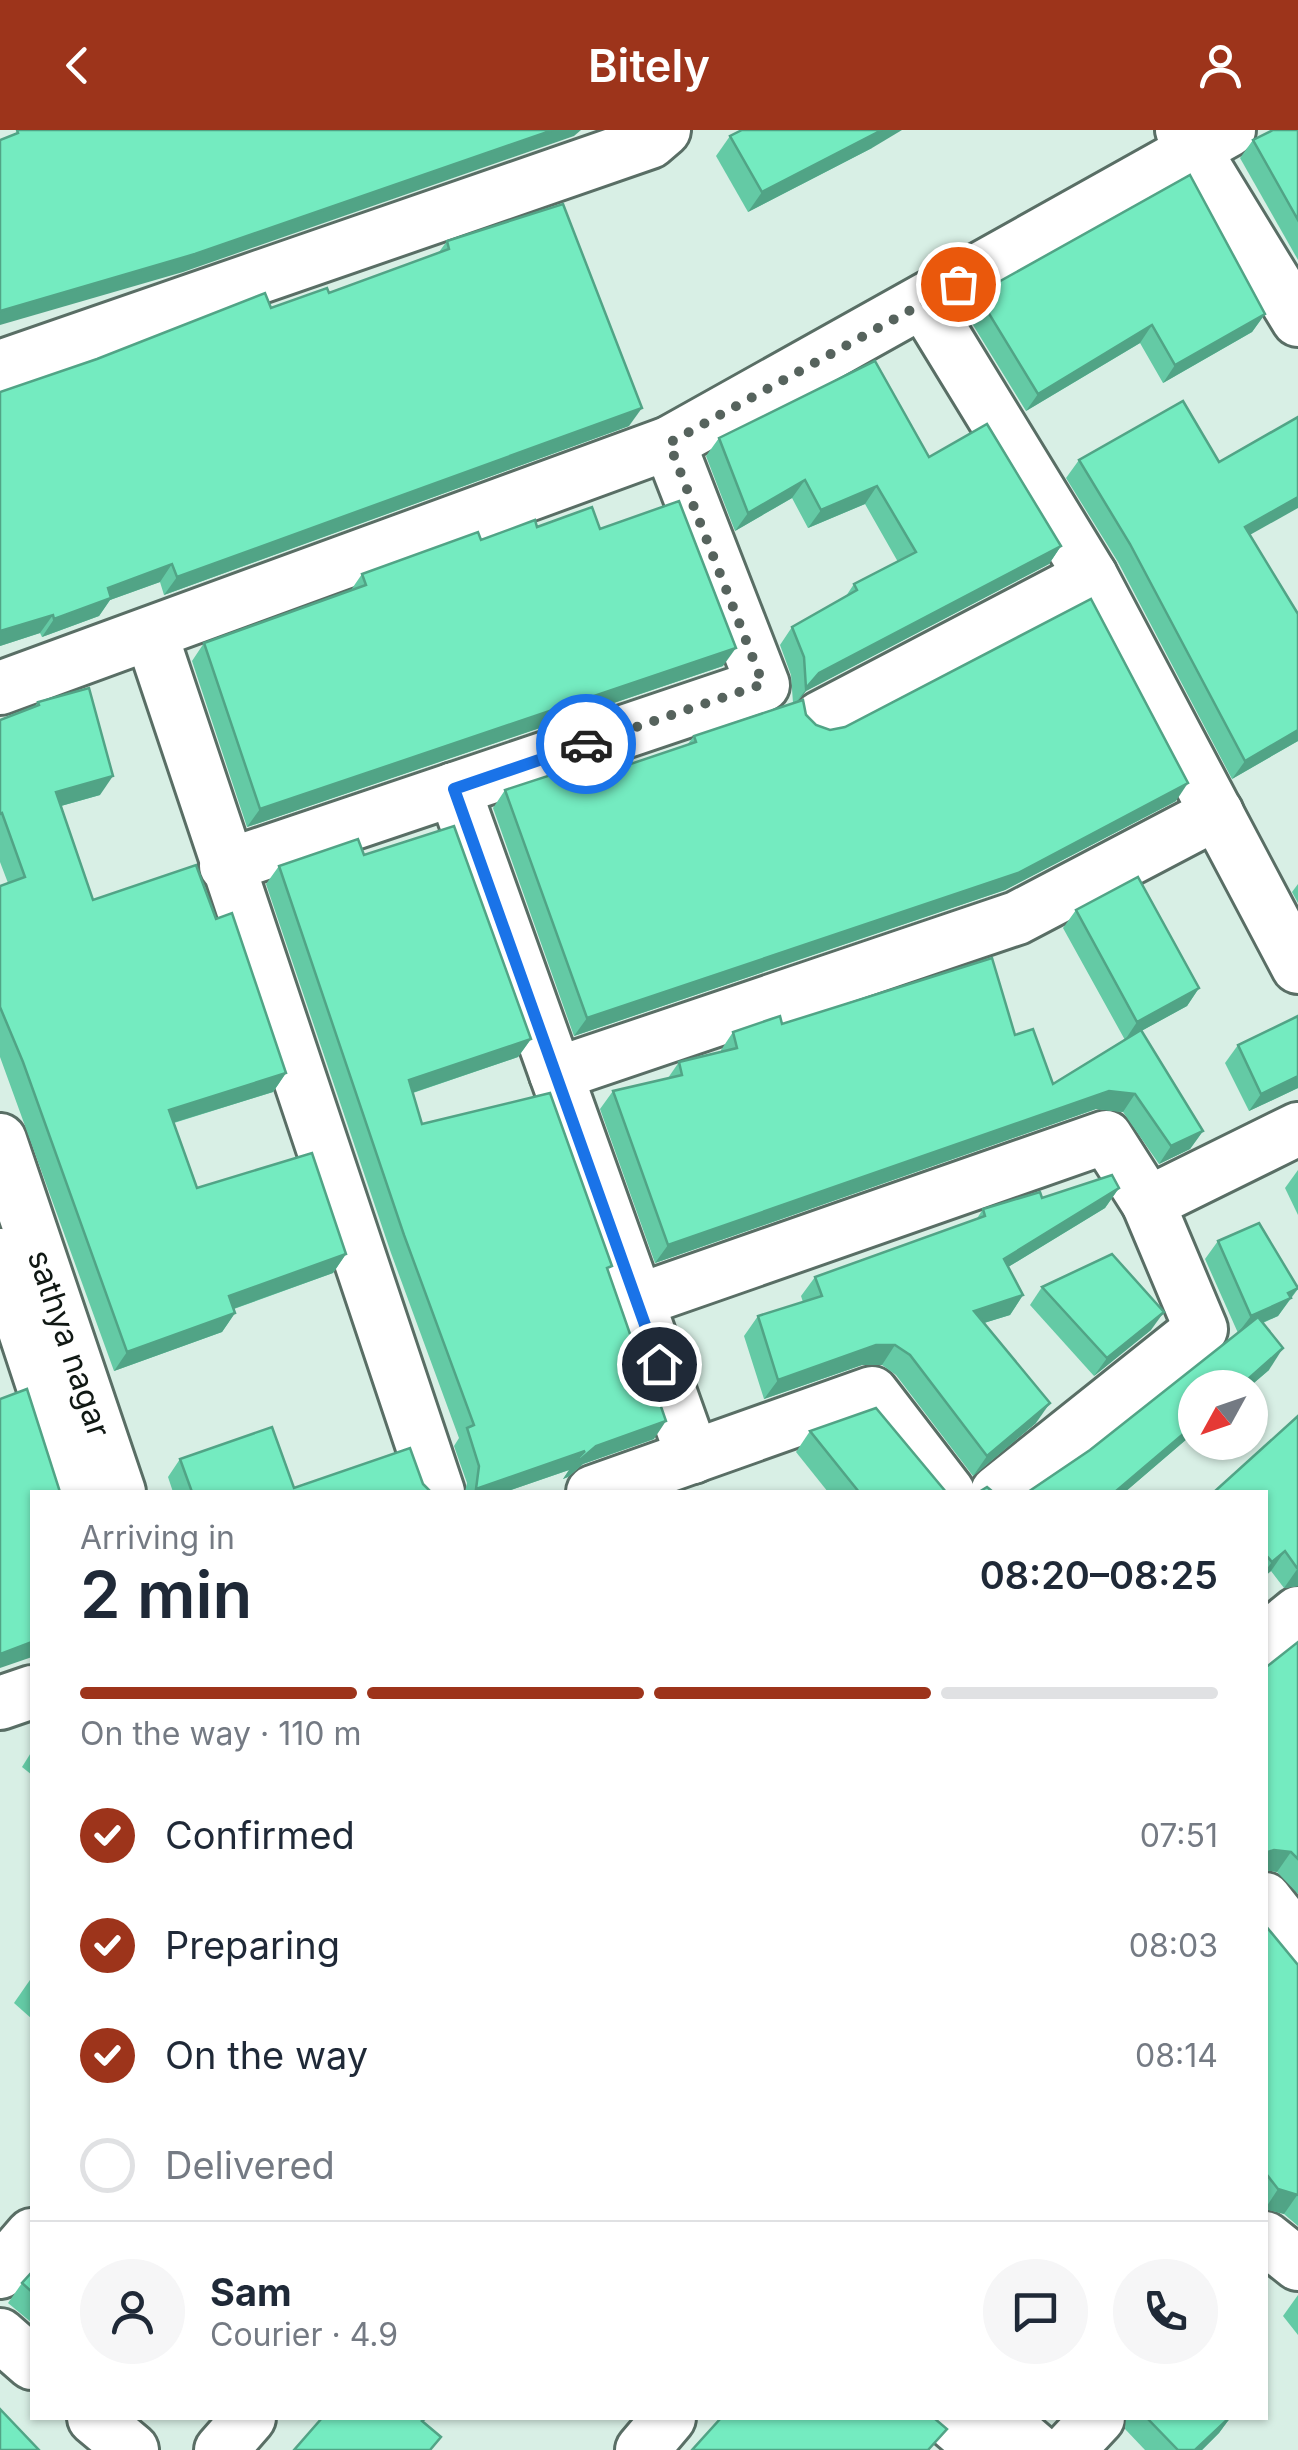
<!DOCTYPE html>
<html lang="en">
<head>
<meta charset="utf-8">
<style>
	body { margin:0; font-family:Inter,sans-serif; background:#f6f6f7; color:#1f2937; height:100vh; display:flex; flex-direction:column; font-size:38px; white-space:nowrap }
	* { box-sizing:border-box; margin:0 }
	p { font-size:32px; color:#747a83 }
	.icon { flex:none; width:55px; height:55px; fill:none; stroke:currentColor; stroke-width:2; stroke-linecap:round; stroke-linejoin:round }
	.map { position:relative; flex:1; overflow:hidden }
	.panel { position:absolute; left:30px; top:1360px; width:1238px; height:930px; display:flex; flex-direction:column; background:#fff; border-radius:0px; box-shadow:0 2px 8px #0004 }
	.panel>* { flex:none }
	.needle { width:65px; rotate:230deg }
	.tools { position:absolute; left:1178px; top:1240px; display:grid; gap:20px }
	.tools a { display:grid; place-items:center; width:90px; height:90px; border-radius:50%; background:#fff; box-shadow:0 2px 8px #0004; font-size:50px }
	.pin { position:absolute; display:grid; place-items:center; width:85px; height:85px; color:#fff; margin:-42px; border:5px solid #fff; border-radius:50%; box-shadow:0 2px 10px #0007 }
	.courier { position:absolute; display:grid; place-items:center; width:100px; height:100px; margin:-50px; border:8px solid #1a73e8; border-radius:50%; background:#fff; color:#222; box-shadow:0 2px 12px #0007 }
	.overview em { font-style:normal; font-weight:600 }
	.overview div { display:flex; flex-direction:column-reverse }
	.overview { display:flex; align-items:center; justify-content:space-between; height:170px; padding:0 50px }
	h1 { font-size:65px; font-weight:600; line-height:75px }
	.bar { display:grid; grid-template-columns:repeat(4,1fr); gap:15px 10px; align-content:center; height:120px; padding:0 50px }
	.bar i { height:12px; border-radius:8px; background:#e0e1e3 }
	.bar .active { background:#9d341b }
	.bar p { grid-column:span 4 }
	.line { display:flex; align-items:center; gap:25px; padding:0 50px; border-top:2px solid #e0e1e3 }
	.line div { flex:1 }
	.round { display:grid; place-items:center; flex:none; width:105px; height:105px; border-radius:52px; background:#f6f6f7 }
	ol { padding:0 50px; list-style:none }
	li { display:flex; align-items:center; gap:30px; height:110px }
	li p { margin-inline-start:auto }
	li .icon { padding:10px; border-radius:50%; background:#9d341b; color:#fff; stroke-width:4 }
	li:last-child { color:#747a83 }
	li i { width:55px; height:55px; border:5px solid #e0e1e3; border-radius:50% }
	header { display:flex; justify-content:space-between; align-items:center; height:130px; padding:0 50px; background:#9d341b; color:#fff; font-size:45px; font-weight:600 }
	.map>svg:first-child { display:block }
</style>
</head>
<body>
<header><svg class="icon" aria-label="back" viewBox="0 0 24 24"><path d="M15 5l-7 7 7 7"/></svg>Bitely<svg class="icon" aria-label="person" viewBox="0 0 24 24"><circle cx="12" cy="8" r="4"/><path d="M4 21q1-7 8-7t8 7"/></svg></header>
<div class="map">
<svg width="1298" height="2320" viewBox="0 0 1298 2320">
	<rect width="100%" height="100%" fill="#d8efe5"/>
	<g fill="none" stroke-linecap="round" stroke-linejoin="round">
		<defs>
			<g id="minor">
				<path d="M1182 0 1298 190"/>
				<path d="M924 173 1091 446 1298 837"/>
				<path d="M0 237 650 12 664 0"/>
				<path d="M151 504 438 1362"/>
				<path d="M0 558 669 313 1229 0"/>
				<path d="M820 588 1091 446"/>
				<path d="M454 659 693 1327"/>
				<path d="M226 736 763 555 669 313"/>
				<path d="M556 944 1017 788 1217 683"/>
				<path id="s1" d="M0 1010 119 1362"/>
				<path d="M0 1125 78 1362"/>
				<path d="M637 1171 1106 1007 1148 1073 1298 999"/>
				<path d="M593 1362 872 1263 948 1362"/>
				<path d="M997 1362 1201 1199 1148 1073"/>
				<path d="M1265 1510 1298 1483"/>
				<path d="M0 1573 32 1562"/>
				<path d="M1265 1769 1298 1811"/>
				<path d="M1265 2108 1298 2134"/>
				<path d="M0 2142 32 2105"/>
				<path d="M0 2205 32 2233"/>
				<path d="M94 2288 132 2320"/>
				<path d="M947 2288 984 2320"/>
				<path d="M999 2288 1036 2320"/>
				<path d="M221 2320 249 2288"/>
				<path d="M642 2320 669 2288"/>
				<path d="M1068 2320 1098 2288"/>
			</g>
		</defs>
		<use href="#minor" stroke="#596e65" stroke-width="58"/>
		<use href="#minor" stroke="#fff" stroke-width="52"/>
	</g>
	<g fill="#64caa5">
		<path d="M1298 0V130L1240 28 1253 10Z"/>
		<path d="M730 6 872 18 748 82 716 26Z"/>
		<path d="M447 111 629 296 164 465 160 452 110 470 99 486 42 507 40 503 0 516V262L271 178 329 163 439 122Z"/>
		<path d="M977 164 1265 184 1252 202 1163 253 1140 213 1026 281 965 182Z"/>
		<path d="M719 308 929 327 1061 416 1049 434 806 561 797 572 816 595 830 600 1176 671 1005 760 574 906 493 678 505 660 568 655 687 615 694 606 793 573 791 545 780 515 792 497 846 466 854 454 898 432 865 374 808 398 792 368 735 401 706 326Z"/>
		<path d="M1079 330 1250 405 1298 484V611L1232 649 1118 432 1066 348Z"/>
		<path d="M537 397 600 399 723 536 247 697 192 531 204 513 351 460 362 444 481 410Z"/>
		<path d="M38 572 100 665 61 676 93 770 216 789 286 943 273 962 174 993 197 1058 346 1124 333 1143 234 1179 235 1183 222 1202 114 1241 0 927V756L8 753 0 732V590L34 577Z"/>
		<path d="M364 725 531 909 518 927 413 963 422 994 608 1141 654 1309 583 1334 568 1347 563 1349 569 1340 505 1362H465L467 1353 454 1316 459 1308 391 1123 266 754 279 736Z"/>
		<path d="M1298 754V773L1292 762Z"/>
		<path d="M1076 780 1199 858 1187 876 1141 901 1203 1001 1190 1019 1159 1034 1123 982 1096 979 655 1133 600 979 613 961 668 948 679 932 721 922V920L733 902 782 894 1015 905 1053 954 1125 910 1063 798Z"/>
		<path d="M1298 886V958L1249 981 1225 933 1238 915Z"/>
		<path d="M1298 1040V1085L1285 1058Z"/>
		<path d="M1119 1058 1105 1078 1008 1137 1023 1165 1010 1185 984 1193 1036 1293 973 1346 896 1245 882 1235H862L764 1269 744 1206 758 1186 803 1172 801 1166 815 1147 976 1090 983 1079 1042 1068Z"/>
		<path d="M1218 1111 1298 1159 1278 1186 1263 1193 1269 1240 1248 1258H1195V1302L1125 1362H1028L1090 1320 1238 1203 1205 1129Z"/>
		<path d="M1042 1157 1151 1200 1094 1246 1030 1175Z"/>
		<path d="M1298 1286V1456L1284 1458 1271 1441 1265 1446V1362Z"/>
		<path d="M810 1301 946 1362H828L796 1322Z"/>
		<path d="M180 1329 294 1358 423 1354 431 1362H173L168 1347Z"/>
		<path d="M1298 1512V1764L1277 1742 1265 1740V1538Z"/>
		<path d="M32 1621V1645L22 1637Z"/>
		<path d="M1265 1795 1298 1835V2096L1284 2084 1265 2079Z"/>
		<path d="M32 1847V1889L14 1873Z"/>
		<path d="M32 2142V2193L8 2173 22 2153Z"/>
		<path d="M1298 2165V2205L1283 2186Z"/>
		<path d="M1126 2288H1230L1219 2303 1202 2320H1145L1125 2299Z"/>
	</g>
	<g fill="#51a486">
		<path d="M553 0H581L574 6 183 142 0 195V181Z"/>
		<path d="M882 0H902L872 18 748 82 762 62Z"/>
		<path d="M1265 184 1252 202 1163 253 1175 235Z"/>
		<path d="M1152 195 1140 213 1026 281 1038 264Z"/>
		<path d="M642 278 629 296 164 465 177 447Z"/>
		<path d="M805 350 792 368 735 401 748 383Z"/>
		<path d="M877 356 865 374 808 398 821 380Z"/>
		<path d="M1298 367V378L1232 415 1245 397Z"/>
		<path d="M1061 416 1049 434 806 561 793 576 819 543Z"/>
		<path d="M172 434 160 452 110 470 99 486 42 507 54 489 108 458Z"/>
		<path d="M53 485 40 503 0 516V501Z"/>
		<path d="M736 518 723 536 247 697 260 679Z"/>
		<path d="M1298 600V611L1232 649 1245 631Z"/>
		<path d="M113 646 100 665 43 681 56 662Z"/>
		<path d="M1188 653 1176 671 1005 760 574 906 587 888Z"/>
		<path d="M1199 858 1187 876 1125 910 1137 892Z"/>
		<path d="M531 909 518 927 397 968 409 950Z"/>
		<path d="M286 943 273 962 156 998 169 980Z"/>
		<path d="M1298 946V958L1249 981 1261 964Z"/>
		<path d="M1109 961 1135 964 1123 982 1096 979 655 1133 668 1115Z"/>
		<path d="M1203 1001 1190 1019 1159 1034 1171 1016Z"/>
		<path d="M1119 1058 1105 1078 990 1148 1004 1129Z"/>
		<path d="M346 1124 333 1143 216 1185 229 1166Z"/>
		<path d="M1298 1158 1278 1186 1238 1203 1251 1186Z"/>
		<path d="M1023 1165 1010 1185 961 1200 974 1181Z"/>
		<path d="M1164 1182 1151 1200 1094 1246 1107 1228Z"/>
		<path d="M235 1183 222 1202 114 1241 127 1222Z"/>
		<path d="M876 1215H895L882 1235H862L764 1269 778 1250Z"/>
		<path d="M1283 1218 1269 1240 1248 1258H1238Z"/>
		<path d="M1050 1273 1036 1293 973 1346 987 1326Z"/>
		<path d="M666 1291 654 1309 583 1334 568 1347 563 1349 569 1340 505 1362H473L476 1359Z"/>
		<path d="M1195 1294V1302L1125 1362H1115Z"/>
		<path d="M1285 1421 1271 1441 1265 1446V1441L1272 1432Z"/>
		<path d="M1298 1438V1456L1284 1458Z"/>
		<path d="M32 1512V1527L0 1538V1524Z"/>
		<path d="M1274 1720 1291 1722 1277 1742 1265 1740V1723Z"/>
		<path d="M1278 2059 1298 2064 1284 2084 1265 2079Z"/>
		<path d="M1229 2288H1230L1219 2303 1202 2320H1195Z"/>
	</g>
	<g fill="#74ebc0" stroke="#51a486" stroke-width="2.5">
		<path d="M17 0H553L195 124 0 181V10L18 3Z"/>
		<path d="M742 0H882L762 62 730 6Z"/>
		<path d="M1273 0H1298V90L1253 10Z"/>
		<path d="M1190 45 1265 184 1175 235 1152 195 1038 264 977 164Z"/>
		<path d="M563 74 642 278 177 447 172 434 108 458 111 468 54 489 53 485 0 501V262L97 229 265 163 271 178 327 158 329 163 449 119 447 111Z"/>
		<path d="M875 231 929 327 987 294 1061 416 819 543 806 558 804 527 792 497 857 460 854 454 916 422 877 356 821 380 805 350 748 383 719 308Z"/>
		<path d="M1183 271 1219 332 1298 287V367L1245 397 1298 484V600L1245 631 1130 414 1079 330Z"/>
		<path d="M679 371 736 518 260 679 204 513 366 455 362 444 478 402 481 410 535 390 537 397 592 377 600 399Z"/>
		<path d="M1091 469 1188 653 1018 743 587 888 505 660 563 641 568 655 696 612 694 606 803 570 806 585 816 595 830 600 845 597Z"/>
		<path d="M89 558 113 646 56 662 93 770 196 735 216 789 232 783 286 943 169 980 197 1058 312 1023 346 1124 229 1166 235 1183 127 1222 23 932 0 877V756L25 747 2 683 0 684V590L39 575 38 572Z"/>
		<path d="M454 696 531 909 409 950 422 994 550 963 612 1136 607 1138 644 1244 649 1242 666 1291 596 1316 581 1329 575 1331 585 1321 476 1359 479 1336 467 1298 474 1295 404 1105 279 736 358 709 364 725Z"/>
		<path d="M1138 747 1199 858 1137 892 1076 780Z"/>
		<path d="M992 828 1015 905 1033 899 1053 954 1141 900 1203 1001 1171 1016 1135 964 1109 961 668 1115 613 961 682 945 679 932 737 918 733 902 780 886 782 894Z"/>
		<path d="M1298 886V946L1261 964 1238 915Z"/>
		<path d="M1112 1045 1119 1058 1004 1129 1023 1165 974 1181 1050 1273 987 1326 910 1225 895 1215H876L778 1250 758 1186 822 1166 815 1147 985 1086 983 1079 1040 1062 1042 1068Z"/>
		<path d="M1259 1093 1298 1158 1288 1163 1291 1168 1251 1186 1218 1111Z"/>
		<path d="M1112 1124 1164 1182 1107 1228 1042 1157Z"/>
		<path d="M1258 1187 1283 1218 1238 1258H1195V1294L1115 1362H1028L1090 1320Z"/>
		<path d="M27 1259 60 1362H32V1512L0 1524V1269Z"/>
		<path d="M876 1278 946 1362H859L810 1301Z"/>
		<path d="M1298 1286V1438H1297L1285 1421 1272 1432 1265 1424V1362H1214Z"/>
		<path d="M272 1297 294 1358 410 1318 423 1354 431 1362H192L180 1329Z"/>
		<path d="M987 1357 993 1362H979Z"/>
		<path d="M1298 1512V1729L1291 1722 1274 1720 1265 1723V1538Z"/>
		<path d="M1265 1795 1298 1835V2065L1278 2059 1267 2045 1265 2047Z"/>
		<path d="M32 2142V2162L22 2153Z"/>
		<path d="M0 2279 39 2320H0Z"/>
		<path d="M322 2288H426L422 2291 441 2307 430 2320H294Z"/>
		<path d="M721 2288H934L947 2299 928 2320H692Z"/>
		<path d="M1147 2288H1229L1195 2320H1178Z"/>
	</g>
	<g fill="none" stroke-linecap="round" stroke-linejoin="round">
		<path stroke="#56635d" stroke-width="10" stroke-dasharray="0 18" d="M586 614 763 554 669 313 958 154"/>
		<path stroke="#1a73e8" stroke-width="12" d="M586 614 454 659 659 1234"/>
	</g>
	<g text-anchor="middle" stroke-width="8" stroke-linejoin="round" paint-order="stroke">
		<g font-size="32" fill="#101814" stroke="#d8efe5">
			<text dy="11" stroke="none"><textPath href="#s1" startOffset="215">sathya nagar</textPath></text>
		</g>
	</g>
</svg>
<div class="tools">
<a><svg class="needle" viewBox="-14 -14 28 28"><path d="M0-13l5 13h-10z" fill="#e53935"/><path d="M0 13l5-13h-10z" fill="#747a83"/></svg></a>
</div>
<div class="pin" style="left:958px;top:154px;background:#ea580c"><svg class="icon" aria-label="bag" viewBox="0 0 24 24"><path d="M5 8h14l-1 12H6zM9 8a3 3 0 0 1 6 0"/></svg></div>
<div class="pin" style="left:659px;top:1234px;background:#1f2937"><svg class="icon" aria-label="home" viewBox="0 0 24 24"><path d="M3 11l9-7 9 7M6 9v11h12V9"/></svg></div>
<div class="courier" style="left:586px;top:614px"><svg class="icon" aria-label="car" viewBox="0 0 24 24"><path d="M5 17H2v-5l4-1 3-4h7l3 4 3 1v5h-3M9 17h6M6 11h13"/><circle cx="7" cy="17" r="2"/><circle cx="17" cy="17" r="2"/></svg></div>
<section class="panel">
<div class="overview"><div><h1>2 min</h1><p>Arriving in</p></div><em>08:20–08:25</em></div>
<div class="bar"><i class="active"></i><i class="active"></i><i class="active"></i><i></i><p>On the way · 110 m</p></div>
<ol>
<li><svg class="icon" aria-label="check" viewBox="0 0 24 24"><path d="M5 12l5 5 9-10"/></svg>Confirmed<p>07:51</p></li>
<li><svg class="icon" aria-label="check" viewBox="0 0 24 24"><path d="M5 12l5 5 9-10"/></svg>Preparing<p>08:03</p></li>
<li><svg class="icon" aria-label="check" viewBox="0 0 24 24"><path d="M5 12l5 5 9-10"/></svg>On the way<p>08:14</p></li>
<li><i></i>Delivered</li>
</ol>
<div class="line" style="height:180px"><a class="round"><svg class="icon" aria-label="person" viewBox="0 0 24 24"><circle cx="12" cy="8" r="4"/><path d="M4 21q1-7 8-7t8 7"/></svg></a><div><b>Sam</b><p>Courier · 4.9</p></div><a class="round"><svg class="icon" aria-label="chat" viewBox="0 0 24 24"><path d="M4 5h16v11H9l-5 4z"/></svg></a><a class="round"><svg class="icon" aria-label="phone" viewBox="0 0 24 24"><path d="M5 4h4l2 5-3 2q2 4 5 5l2-3 5 2v4C11 20 4 13 5 4z"/></svg></a></div>
</section>
</div>
</body>
</html>
